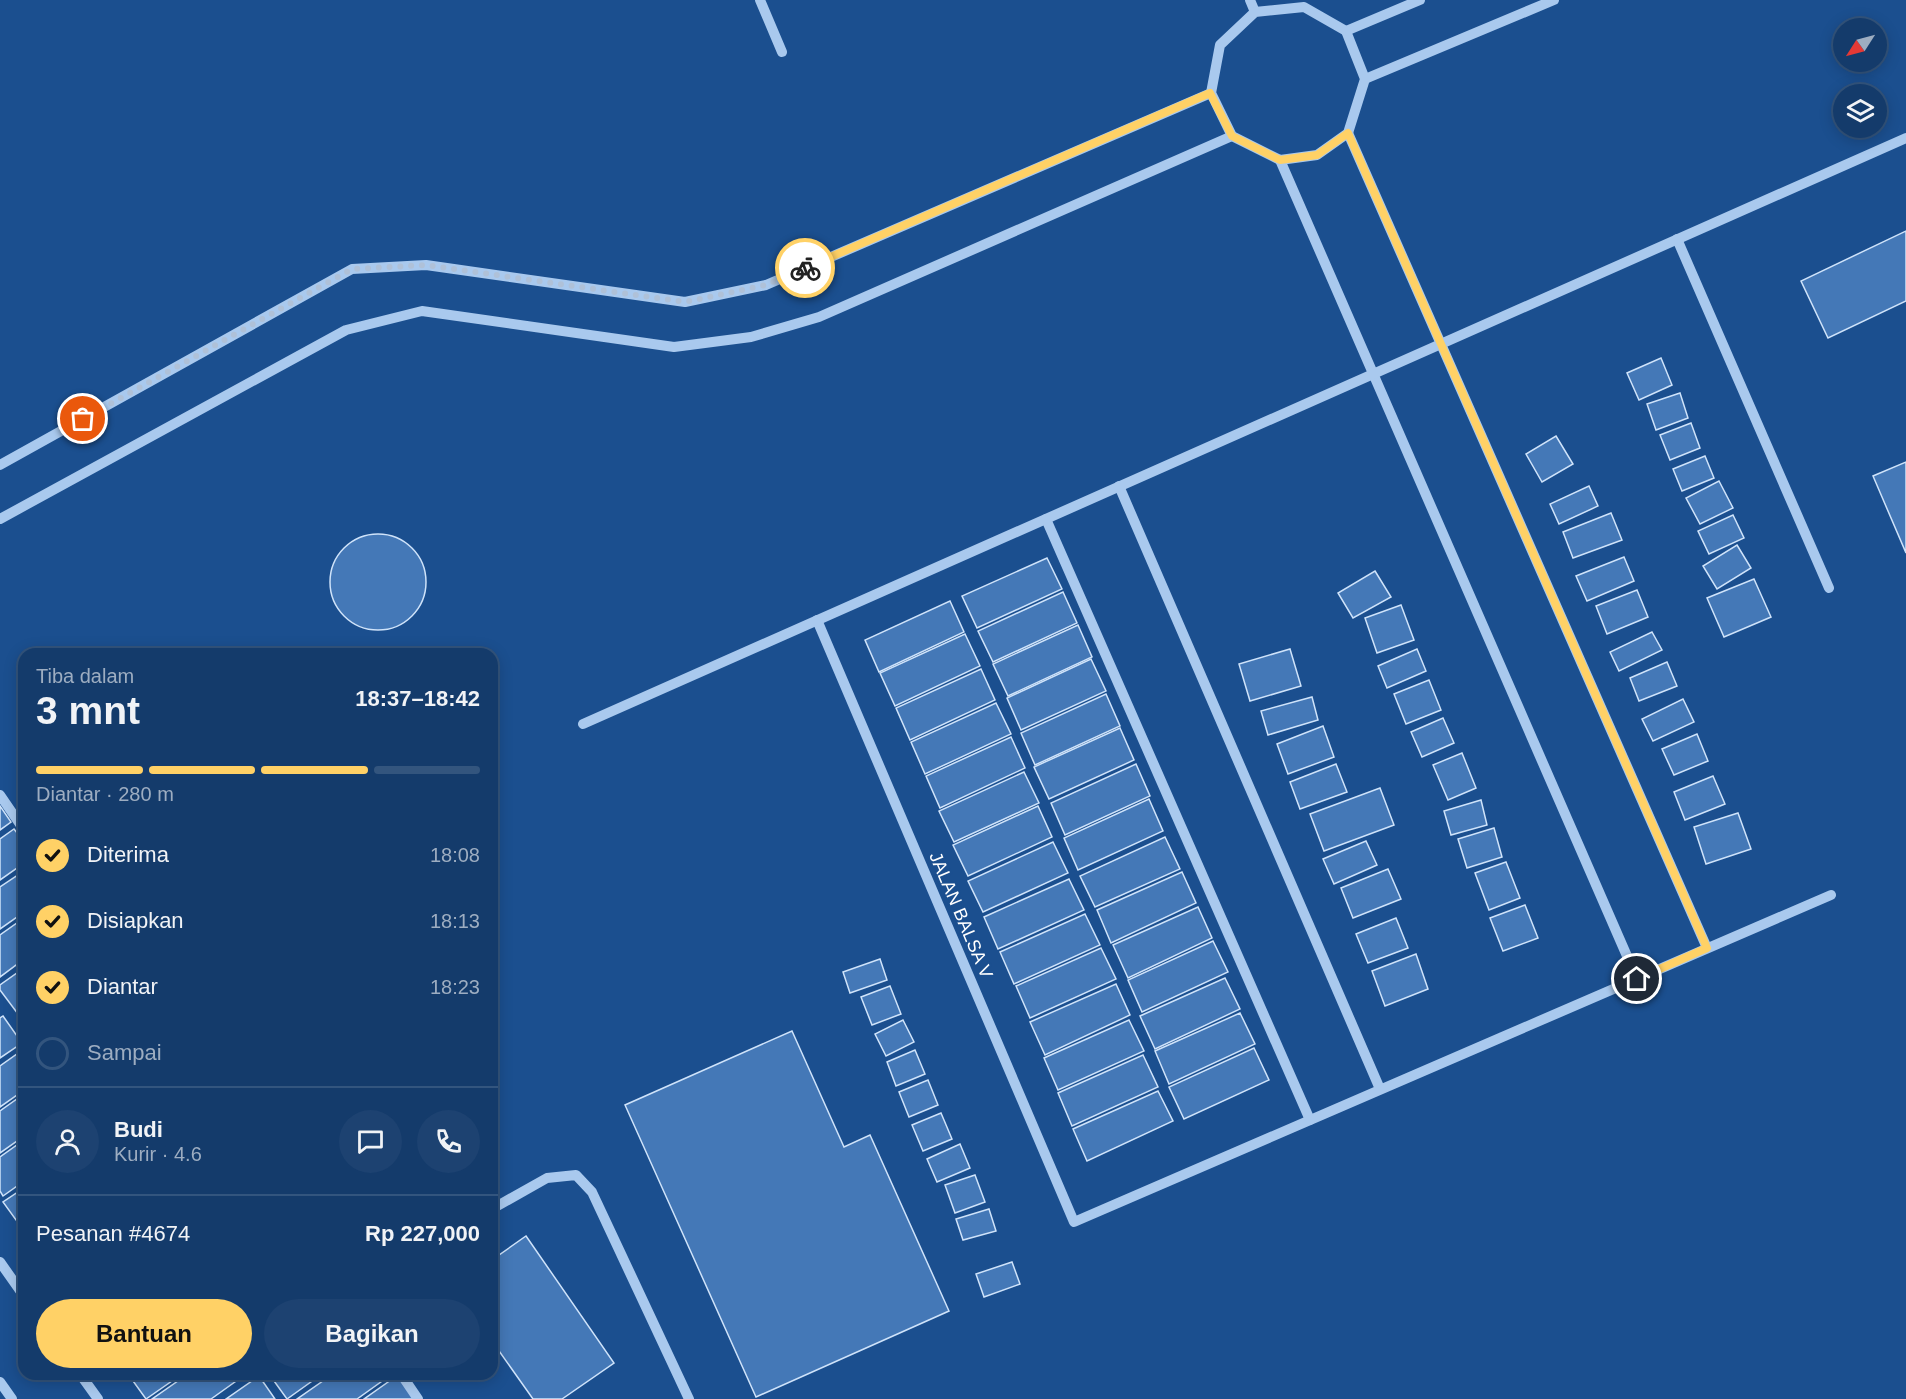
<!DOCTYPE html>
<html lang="id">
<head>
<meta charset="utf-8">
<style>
	body { margin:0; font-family:Helvetica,sans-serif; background:#1d4271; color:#f1f3f6; height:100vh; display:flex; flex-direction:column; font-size:22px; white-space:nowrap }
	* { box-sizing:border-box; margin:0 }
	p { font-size:20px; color:#9dadc1 }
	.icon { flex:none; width:33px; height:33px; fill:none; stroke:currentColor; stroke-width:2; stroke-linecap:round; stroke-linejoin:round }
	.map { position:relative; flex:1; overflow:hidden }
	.drawer { position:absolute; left:18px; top:648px; width:480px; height:732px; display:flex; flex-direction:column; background:#143b6b; border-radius:18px; box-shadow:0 3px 15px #0003,0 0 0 2px #33557e }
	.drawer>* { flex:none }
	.needle { width:39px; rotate:234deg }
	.fabs { position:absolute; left:1833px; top:18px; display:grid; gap:12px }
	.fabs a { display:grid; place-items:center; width:54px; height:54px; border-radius:50%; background:#143b6b; box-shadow:0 3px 15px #0003,0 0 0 2px #33557e; font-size:30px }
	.pin { position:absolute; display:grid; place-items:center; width:51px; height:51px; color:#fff; margin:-26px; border:3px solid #fff; border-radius:50%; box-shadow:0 2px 6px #0007 }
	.courier { position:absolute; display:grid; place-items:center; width:60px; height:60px; margin:-30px; border:4px solid #ffd166; border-radius:50%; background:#fff; color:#222; box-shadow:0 2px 8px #0007 }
	.headline em { font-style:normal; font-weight:600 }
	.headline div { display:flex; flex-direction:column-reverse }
	.headline { display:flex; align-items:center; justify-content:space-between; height:102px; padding:0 18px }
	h1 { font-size:39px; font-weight:600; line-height:45px }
	.bar { display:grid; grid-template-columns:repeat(4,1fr); gap:9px 6px; align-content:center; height:72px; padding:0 18px }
	.bar i { height:8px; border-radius:4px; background:#33557e }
	.bar .selected { background:#ffd166 }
	.bar p { grid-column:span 4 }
	.line { display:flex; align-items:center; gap:15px; padding:0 18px; border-top:2px solid #33557e }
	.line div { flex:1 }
	.round { display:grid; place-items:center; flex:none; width:63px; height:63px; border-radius:32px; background:#1d4271 }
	ol { padding:0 18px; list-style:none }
	li { display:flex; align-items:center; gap:18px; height:66px }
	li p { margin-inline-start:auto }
	li .icon { padding:6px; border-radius:50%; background:#ffd166; color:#111; stroke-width:4 }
	li:last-child { color:#9dadc1 }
	li i { width:33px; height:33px; border:3px solid #33557e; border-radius:50% }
	.cta { display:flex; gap:12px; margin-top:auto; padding:12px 18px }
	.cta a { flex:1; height:69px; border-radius:36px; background:#ffd166; color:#111; font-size:24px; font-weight:600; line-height:69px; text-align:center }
	.cta a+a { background:#1d4271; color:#f1f3f6 }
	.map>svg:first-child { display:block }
</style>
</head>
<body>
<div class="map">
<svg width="1906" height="1399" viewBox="0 0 1906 1399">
	<rect width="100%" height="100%" fill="#1b4f8f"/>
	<g fill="#4478b7" stroke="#cfe3fa" stroke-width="1.5">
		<path d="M1906 231V301L1828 338 1801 281Z"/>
		<path d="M1661 358 1672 385 1639 400 1627 373Z"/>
		<path d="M1680 393 1688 418 1656 430 1647 404Z"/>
		<path d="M1691 423 1700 448 1670 460 1660 435Z"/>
		<path d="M1556 436 1573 464 1542 482 1526 454Z"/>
		<path d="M1705 456 1714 478 1682 491 1673 469Z"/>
		<path d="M1906 462V553L1873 476Z"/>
		<path d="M1719 481 1733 508 1700 524 1686 498Z"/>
		<path d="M1589 486 1598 506 1559 524 1550 504Z"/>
		<path d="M1611 513 1622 540 1573 558 1563 532Z"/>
		<path d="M1733 515 1744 538 1709 554 1698 531Z"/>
		<circle cx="378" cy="582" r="48"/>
		<path d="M1737 545 1751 568 1717 589 1703 566Z"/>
		<path d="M1624 557 1634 581 1587 601 1576 576Z"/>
		<path d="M1047 558 1062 589 977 628 962 596Z"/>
		<path d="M1375 571 1391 597 1353 618 1338 593Z"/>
		<path d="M1754 579 1771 617 1724 637 1707 598Z"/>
		<path d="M1637 590 1648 617 1607 634 1596 606Z"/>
		<path d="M1063 592 1077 623 993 662 978 631Z"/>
		<path d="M950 601 964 632 879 672 865 640Z"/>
		<path d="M1401 605 1414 640 1377 653 1365 618Z"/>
		<path d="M1078 625 1092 657 1008 696 993 664Z"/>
		<path d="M1652 632 1662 650 1619 671 1610 652Z"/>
		<path d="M965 634 980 666 895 706 880 673Z"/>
		<path d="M1290 649 1301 686 1250 701 1239 664Z"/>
		<path d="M1417 649 1426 671 1387 688 1378 666Z"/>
		<path d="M1091 659 1106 691 1021 730 1007 698Z"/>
		<path d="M1667 662 1677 686 1639 701 1630 678Z"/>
		<path d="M981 669 995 700 910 740 896 708Z"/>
		<path d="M1429 680 1441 710 1406 724 1394 694Z"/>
		<path d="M1106 694 1120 726 1035 765 1021 733Z"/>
		<path d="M1312 697 1318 720 1268 735 1261 711Z"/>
		<path d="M1683 699 1694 722 1653 741 1642 719Z"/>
		<path d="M996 703 1011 734 925 774 911 742Z"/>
		<path d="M1443 718 1454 743 1422 757 1411 732Z"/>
		<path d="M1323 726 1334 757 1288 774 1277 744Z"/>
		<path d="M1120 728 1134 760 1049 799 1034 767Z"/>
		<path d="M1697 734 1708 761 1674 775 1662 749Z"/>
		<path d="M1011 737 1025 768 940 808 926 776Z"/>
		<path d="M1462 753 1476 788 1448 800 1433 765Z"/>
		<path d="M1136 764 1150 796 1065 835 1051 803Z"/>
		<path d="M1336 764 1347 792 1300 809 1290 782Z"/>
		<path d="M1024 772 1039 803 954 842 939 811Z"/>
		<path d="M1713 776 1725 804 1685 820 1674 792Z"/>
		<path d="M1380 788 1394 825 1324 851 1310 814Z"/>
		<path d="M1149 799 1163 831 1078 870 1064 838Z"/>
		<path d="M1481 800 1487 825 1451 835 1444 811Z"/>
		<path d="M0 806 11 822 0 830Z"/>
		<path d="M1038 806 1052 837 968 876 953 845Z"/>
		<path d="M1738 813 1751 849 1706 864 1694 827Z"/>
		<path d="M1494 828 1502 857 1467 868 1458 839Z"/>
		<path d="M14 829 24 842V863L0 880V839Z"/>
		<path d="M1165 837 1180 869 1095 907 1080 876Z"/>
		<path d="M1366 841 1377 865 1334 884 1323 859Z"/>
		<path d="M1053 842 1068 873 983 912 968 881Z"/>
		<path d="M1506 862 1520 898 1489 910 1475 873Z"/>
		<path d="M1388 869 1401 899 1353 918 1341 888Z"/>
		<path d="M24 871V912L0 929V887Z"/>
		<path d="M1182 872 1196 903 1111 943 1097 910Z"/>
		<path d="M1069 879 1084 910 998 949 984 917Z"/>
		<path d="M1525 905 1538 938 1503 951 1490 918Z"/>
		<path d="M1198 907 1212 938 1128 978 1113 945Z"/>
		<path d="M1085 914 1100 945 1014 984 1000 952Z"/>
		<path d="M24 918V959L0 977V935Z"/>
		<path d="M1396 918 1408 948 1368 963 1356 934Z"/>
		<path d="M1213 941 1228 972 1142 1012 1128 980Z"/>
		<path d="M1101 948 1116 979 1030 1018 1016 986Z"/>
		<path d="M1416 954 1428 989 1385 1006 1372 971Z"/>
		<path d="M880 959 887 980 850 993 843 972Z"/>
		<path d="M24 968V1010L18 1014 0 990V985Z"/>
		<path d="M1225 978 1240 1009 1155 1049 1140 1016Z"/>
		<path d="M1116 984 1130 1015 1045 1055 1030 1022Z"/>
		<path d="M890 986 901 1014 872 1025 861 997Z"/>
		<path d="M1240 1013 1255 1044 1169 1084 1155 1051Z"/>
		<path d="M3 1016 22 1043 0 1058V1018Z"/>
		<path d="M903 1020 914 1042 886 1056 875 1034Z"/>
		<path d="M1129 1020 1144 1051 1058 1090 1044 1058Z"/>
		<path d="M792 1031 844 1147 870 1135 949 1311 756 1397 625 1105Z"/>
		<path d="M1254 1048 1269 1080 1184 1119 1169 1087Z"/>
		<path d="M24 1049V1090L0 1107V1066Z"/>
		<path d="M915 1050 925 1074 896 1086 887 1062Z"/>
		<path d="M1143 1055 1158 1087 1072 1126 1058 1093Z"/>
		<path d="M928 1080 938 1105 909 1117 899 1092Z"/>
		<path d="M1158 1091 1173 1121 1087 1161 1073 1129Z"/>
		<path d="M24 1094V1136L0 1153V1111Z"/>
		<path d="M941 1113 952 1139 923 1151 912 1125Z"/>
		<path d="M24 1140V1181L3 1196 0 1191V1157Z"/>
		<path d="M960 1144 970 1168 937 1182 927 1159Z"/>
		<path d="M975 1175 985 1202 955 1213 945 1185Z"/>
		<path d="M24 1188V1231L3 1202Z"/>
		<path d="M989 1209 996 1231 963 1240 956 1219Z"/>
		<path d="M526 1236 614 1363 562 1399H533L492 1341V1260Z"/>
		<path d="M1012 1262 1020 1284 984 1297 976 1274Z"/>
		<path d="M128 1374H182L146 1399Z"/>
		<path d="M188 1374H246L211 1399H152Z"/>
		<path d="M269 1374H322L287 1399Z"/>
		<path d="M333 1374H392L357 1399H297Z"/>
		<path d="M398 1375 415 1399H364Z"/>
		<path d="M259 1376 275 1399H226Z"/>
	</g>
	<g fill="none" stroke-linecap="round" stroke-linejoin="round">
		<g stroke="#a9c9ee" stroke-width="10">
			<path d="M760 0 782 52"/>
			<path d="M1250 0 1255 12"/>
			<path d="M1304 7 1346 31 1365 79 1348 133 1317 155 1280 160 1232 136 1211 93 1220 45 1255 12Z"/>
			<path d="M1346 31 1420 0"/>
			<path d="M1365 79 1554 0"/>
			<path d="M1348 133 1707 948"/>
			<path d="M1280 160 1637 979"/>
			<path d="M1677 239 1829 588"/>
			<path d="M0 465 352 269 426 265 685 302 766 285 1211 93"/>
			<path d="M1119 486 1380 1089"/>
			<path d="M0 519 346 330 422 311 674 347 751 337 819 317 1232 136"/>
			<path d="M1046 519 1310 1120"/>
			<path d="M817 620 1074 1222 1831 895"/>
			<path d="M583 724 1906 138"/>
			<path d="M0 795 24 830"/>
			<path d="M492 1209 547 1178 576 1175 592 1192 689 1399"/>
			<path d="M0 1262 24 1296"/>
			<path d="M80 1374 98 1399"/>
			<path d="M401 1374 418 1399"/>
			<path d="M0 1382 12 1399"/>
		</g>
	</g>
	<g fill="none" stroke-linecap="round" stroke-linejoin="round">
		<path stroke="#afc1d8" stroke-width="6" stroke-dasharray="0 10.8" d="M83 419 352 269 426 265 685 302 766 285 805 268"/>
		<path stroke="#ffd166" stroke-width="8" d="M805 268 1210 93 1232 136 1280 160 1317 155 1348 133 1707 948 1637 979"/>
	</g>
	<g text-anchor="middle" stroke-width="4.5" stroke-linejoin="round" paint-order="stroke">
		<g font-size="18" fill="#fff" stroke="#1b4f8f">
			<text transform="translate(961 915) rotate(67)" y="6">JALAN BALSA V</text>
		</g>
	</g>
</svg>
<div class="fabs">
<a><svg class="needle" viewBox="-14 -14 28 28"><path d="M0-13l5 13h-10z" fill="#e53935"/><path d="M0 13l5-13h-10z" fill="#9dadc1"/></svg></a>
<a><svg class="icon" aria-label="layers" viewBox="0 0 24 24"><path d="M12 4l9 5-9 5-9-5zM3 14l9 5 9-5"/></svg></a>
</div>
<div class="pin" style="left:83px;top:419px;background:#ea580c"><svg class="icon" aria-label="bag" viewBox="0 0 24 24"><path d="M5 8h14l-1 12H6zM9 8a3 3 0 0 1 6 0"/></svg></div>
<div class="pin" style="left:1637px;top:979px;background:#1f2937"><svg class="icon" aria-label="home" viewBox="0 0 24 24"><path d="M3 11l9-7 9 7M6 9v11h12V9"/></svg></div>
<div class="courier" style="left:805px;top:268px"><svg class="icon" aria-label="bike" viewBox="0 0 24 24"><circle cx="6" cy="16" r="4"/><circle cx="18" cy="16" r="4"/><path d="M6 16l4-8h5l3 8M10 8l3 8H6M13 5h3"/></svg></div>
<section class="drawer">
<div class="headline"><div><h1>3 mnt</h1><p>Tiba dalam</p></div><em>18:37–18:42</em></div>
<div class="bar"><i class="selected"></i><i class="selected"></i><i class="selected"></i><i></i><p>Diantar · 280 m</p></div>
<ol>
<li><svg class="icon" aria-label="check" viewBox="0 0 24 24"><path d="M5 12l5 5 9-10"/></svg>Diterima<p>18:08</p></li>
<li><svg class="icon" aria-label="check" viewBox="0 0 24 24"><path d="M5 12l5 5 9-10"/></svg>Disiapkan<p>18:13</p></li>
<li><svg class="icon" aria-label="check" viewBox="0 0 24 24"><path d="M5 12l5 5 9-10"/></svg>Diantar<p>18:23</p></li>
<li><i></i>Sampai</li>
</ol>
<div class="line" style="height:108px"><a class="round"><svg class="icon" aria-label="person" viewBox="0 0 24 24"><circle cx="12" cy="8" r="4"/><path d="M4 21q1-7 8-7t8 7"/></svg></a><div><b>Budi</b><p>Kurir · 4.6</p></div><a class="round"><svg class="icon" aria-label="chat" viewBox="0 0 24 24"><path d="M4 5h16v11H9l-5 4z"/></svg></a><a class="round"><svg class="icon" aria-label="phone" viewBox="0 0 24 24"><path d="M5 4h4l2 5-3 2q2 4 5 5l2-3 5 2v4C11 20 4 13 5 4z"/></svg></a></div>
<div class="line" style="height:78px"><div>Pesanan #4674</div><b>Rp 227,000</b></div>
<div class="cta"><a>Bantuan</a><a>Bagikan</a></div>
</section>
</div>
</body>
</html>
